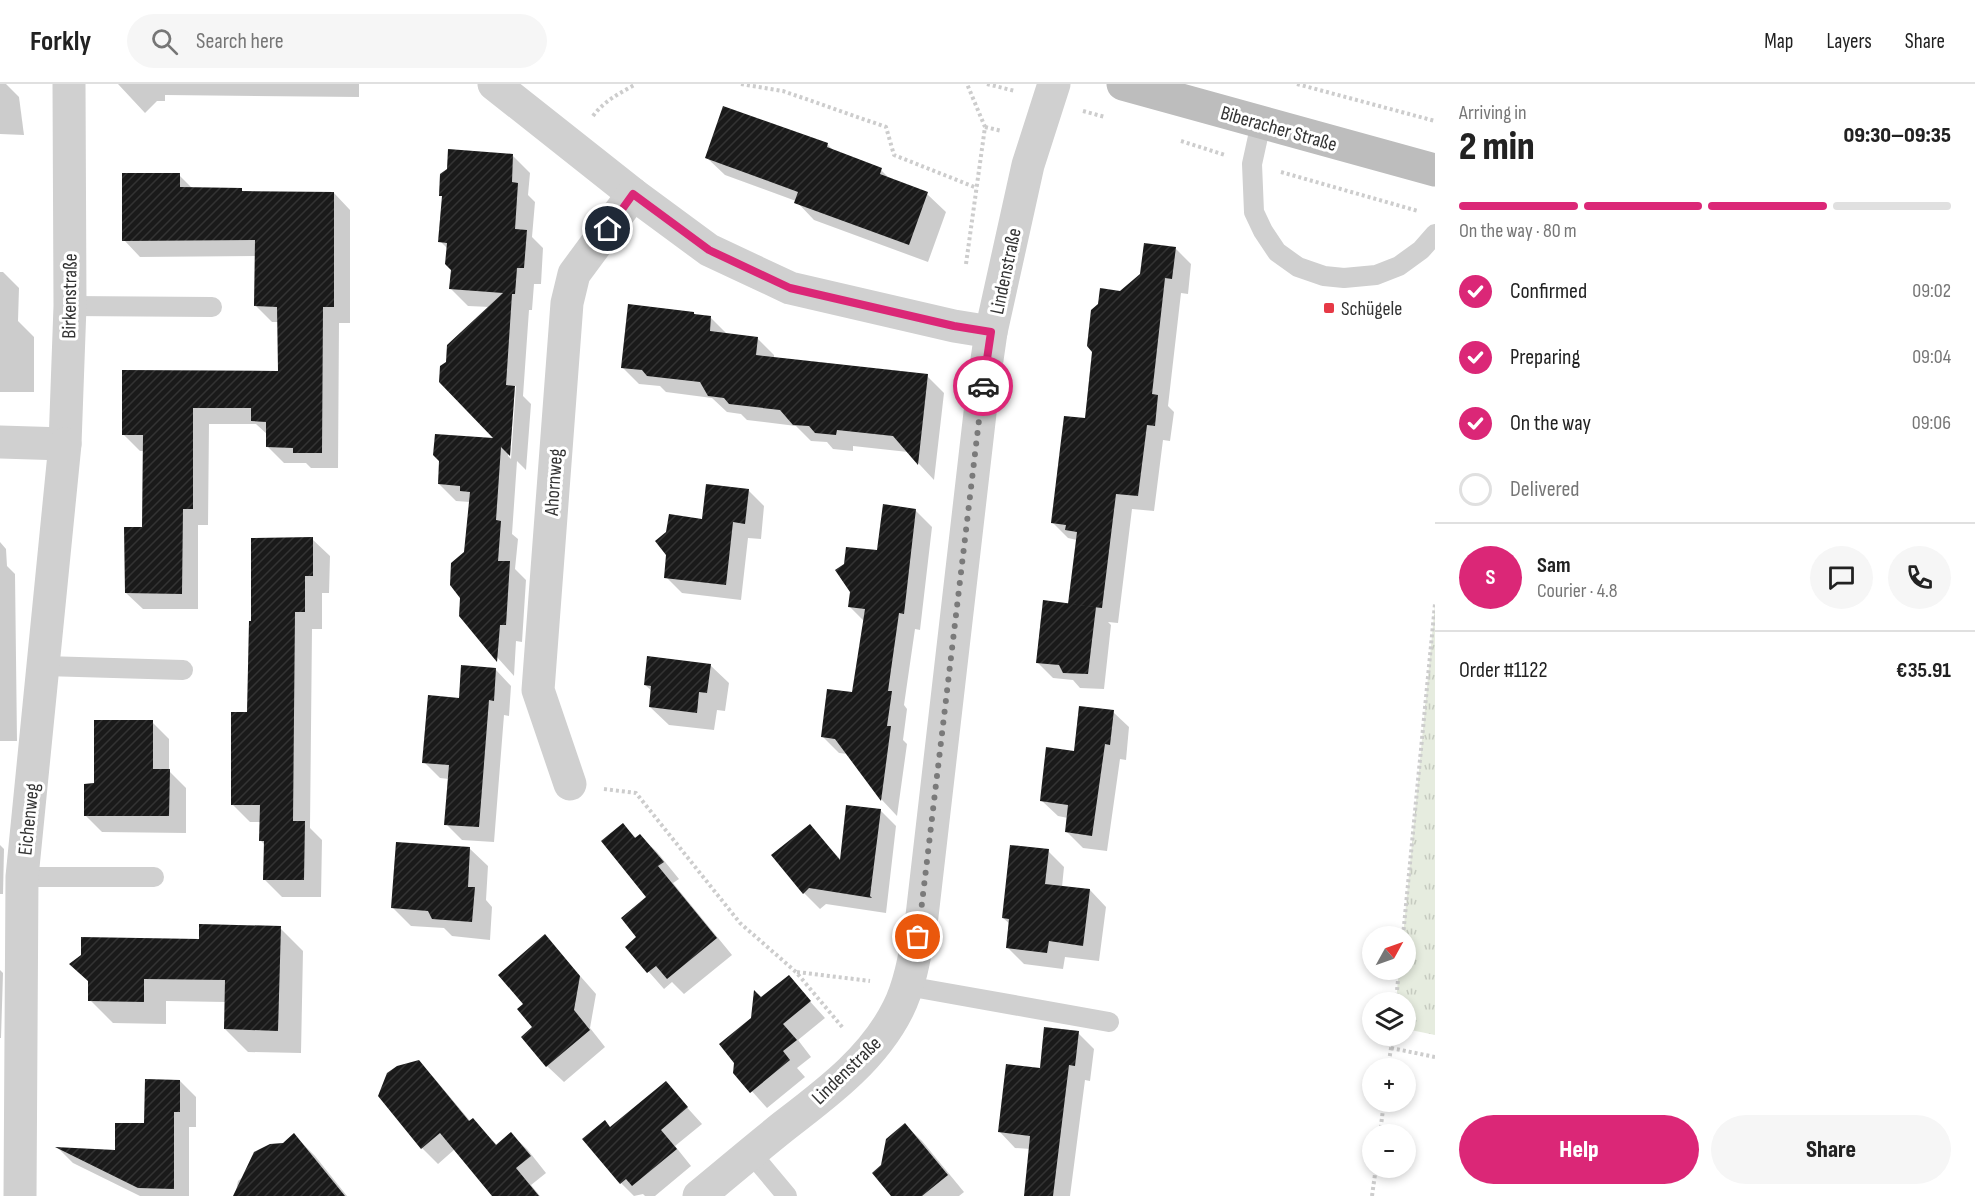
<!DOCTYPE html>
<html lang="en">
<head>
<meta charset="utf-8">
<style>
	body { margin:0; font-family:"Sofia Sans Condensed",sans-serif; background:#f6f6f6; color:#222; height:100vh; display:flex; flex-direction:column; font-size:22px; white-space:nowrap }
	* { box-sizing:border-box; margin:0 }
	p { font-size:20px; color:#767676 }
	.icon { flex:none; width:33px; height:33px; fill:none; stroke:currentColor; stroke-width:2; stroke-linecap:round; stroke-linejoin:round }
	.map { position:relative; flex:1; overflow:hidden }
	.details { display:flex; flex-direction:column; background:#fff; width:540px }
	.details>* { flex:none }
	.needle { width:39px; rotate:50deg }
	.buttons { position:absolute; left:1362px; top:842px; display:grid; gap:12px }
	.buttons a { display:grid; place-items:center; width:54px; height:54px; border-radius:50%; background:#fff; box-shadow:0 3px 9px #0003; font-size:30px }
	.pin { position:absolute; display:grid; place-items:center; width:51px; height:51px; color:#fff; margin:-26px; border:3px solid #fff; border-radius:50%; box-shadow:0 2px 6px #0007 }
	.courier { position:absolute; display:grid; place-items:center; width:60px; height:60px; margin:-30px; border:4px solid #db2777; border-radius:50%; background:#fff; color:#222; box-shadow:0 2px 8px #0007 }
	.headline em { font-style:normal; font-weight:800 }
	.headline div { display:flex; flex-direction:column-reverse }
	.headline { display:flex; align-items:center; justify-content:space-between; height:102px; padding:0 24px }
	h1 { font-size:39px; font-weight:800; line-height:45px }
	.bar { display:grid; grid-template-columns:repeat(4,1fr); gap:9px 6px; align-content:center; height:72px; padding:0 24px }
	.bar i { height:8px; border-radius:4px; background:#e0e0e0 }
	.bar .on { background:#db2777 }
	.bar p { grid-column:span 4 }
	.line { display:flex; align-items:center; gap:15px; padding:0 24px; border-top:2px solid #e0e0e0 }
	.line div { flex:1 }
	.round { display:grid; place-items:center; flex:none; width:63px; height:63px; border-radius:32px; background:#f6f6f6 }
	ol { padding:0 24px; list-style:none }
	li { display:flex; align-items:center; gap:18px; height:66px }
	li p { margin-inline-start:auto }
	li .icon { padding:6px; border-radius:50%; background:#db2777; color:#fff; stroke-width:4 }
	li:last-child { color:#767676 }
	li i { width:33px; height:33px; border:3px solid #e0e0e0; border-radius:50% }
	.cta { display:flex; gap:12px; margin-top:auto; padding:12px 24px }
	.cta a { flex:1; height:69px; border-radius:36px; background:#db2777; color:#fff; font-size:24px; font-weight:800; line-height:69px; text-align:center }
	.cta a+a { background:#f6f6f6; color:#222 }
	header { display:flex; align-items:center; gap:36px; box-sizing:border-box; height:84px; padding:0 30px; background:#fff; border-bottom:2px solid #e0e0e0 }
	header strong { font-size:28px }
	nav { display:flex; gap:33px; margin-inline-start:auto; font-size:21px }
	.search { width:420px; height:54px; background:#f6f6f6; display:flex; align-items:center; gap:15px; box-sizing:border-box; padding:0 21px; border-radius:33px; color:#767676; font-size:22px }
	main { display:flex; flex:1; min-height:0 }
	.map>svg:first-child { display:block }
</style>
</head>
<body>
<header>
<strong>Forkly</strong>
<div class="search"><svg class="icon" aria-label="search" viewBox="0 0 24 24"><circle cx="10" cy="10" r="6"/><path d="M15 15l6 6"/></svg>Search here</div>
<nav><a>Map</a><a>Layers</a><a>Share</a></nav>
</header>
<main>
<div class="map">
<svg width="1435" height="1112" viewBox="0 0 1435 1112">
	<defs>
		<pattern id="grass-tufts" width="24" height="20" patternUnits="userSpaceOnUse" patternTransform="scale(1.5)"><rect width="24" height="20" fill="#e6ecdf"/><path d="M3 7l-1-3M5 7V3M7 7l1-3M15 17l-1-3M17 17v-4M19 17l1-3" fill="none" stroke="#c6cbc0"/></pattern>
		<pattern id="building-hatch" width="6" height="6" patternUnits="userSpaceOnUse" patternTransform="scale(1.5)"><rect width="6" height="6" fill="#1a1a1a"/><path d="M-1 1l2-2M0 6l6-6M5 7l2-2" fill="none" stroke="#333"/></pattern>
	</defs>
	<rect width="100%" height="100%" fill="#fff"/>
	<path fill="url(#grass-tufts)" d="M1435 520V951L1406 945V918H1396L1399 885H1406V852H1403Z"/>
	<g fill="#0003" fill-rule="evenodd">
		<path d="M0 0H6L19 13 24 51 0 50Z"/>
		<path d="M118 0H359V13L165 11V17H157L145 29Z"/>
		<path d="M724 24 828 61 834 67 881 86 892 97 927 110 946 128 928 178 814 136 796 117 725 91 706 73Z"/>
		<path d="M513 72 530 89 528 111 535 118 532 153 543 164 541 200H534L532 226H529L523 312 531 320 526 386 517 377 512 450 518 455 515 485 526 496 522 558 516 557 514 592 460 532 470 418 456 417 439 400 496 356 447 278 490 223 468 222 451 205 452 186 448 165 440 157 443 113 441 111ZM513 302H516L511 375 508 372Z"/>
		<path d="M179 91 193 105H241L244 109H334L350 126V239H339L338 384H311L306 379H284L268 363V351L256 340H209L208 441H198V525H143L126 509 144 444V367H140L123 350 279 288V238H272L256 222V172L140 173 124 156Z"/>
		<path d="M1175 164 1191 180 1188 210 1181 209 1168 322 1174 328 1170 357 1163 356 1154 427 1132 425 1118 539 1108 538 1111 541 1104 605 1080 604 1073 596 1053 594 1037 578 1072 522 1077 456 1068 454 1052 438 1086 336 1120 208Z"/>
		<path d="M0 188H3L19 204 18 237 34 253V308H0Z"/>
		<path d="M694 229 696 232 710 233 728 251 757 254 774 271V275L927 292 944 309 934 396 908 368 853 362V367L833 365 827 358 811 357 796 342 747 336 741 330 727 328 712 314 666 308 660 302 639 300 622 283Z"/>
		<path d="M748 406 764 422 761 455 748 454 741 516 682 509 666 493 703 436Z"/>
		<path d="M915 426 932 443 920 546 915 545 904 621 907 625 903 656 907 660 897 732 882 716 848 670 839 669 823 653 853 610 864 537 849 522 878 468Z"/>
		<path d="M312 455 330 472 329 509H322V545H312L310 744 322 756 321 813H282L264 795 265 761 261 757V738H250L232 720 249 630 253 538Z"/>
		<path d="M0 458 6 465 7 482 15 490 17 657H0Z"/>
		<path d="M710 581 729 599 725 627 717 626 714 646 669 641 650 623 652 607 645 601Z"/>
		<path d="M496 586 511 602 509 632 504 631 494 758 462 756 446 740 449 695 440 694 424 678 461 616Z"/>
		<path d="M1113 628 1129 643 1126 676 1120 675 1107 767 1083 764 1067 748 1068 734 1058 732 1042 717 1076 668Z"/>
		<path d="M152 638 169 655V687L186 704V749L102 748 85 731 96 701Z"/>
		<path d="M880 726 896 742 886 829 826 820 820 825 804 809 809 742 842 777Z"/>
		<path d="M623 741 637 755 640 752 657 768 679 795 673 799 732 871 684 910 672 898 664 905 627 863 639 853 648 813Z"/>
		<path d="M0 761 4 765 3 810H0Z"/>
		<path d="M469 764 488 782 486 816 492 823 490 856 452 852 444 844 411 842 393 824Z"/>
		<path d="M1048 767 1064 783 1062 803 1090 806 1106 823 1099 877 1065 873 1063 885 1024 880 1008 864 1010 840 1003 834Z"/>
		<path d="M280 844 303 867 301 969 248 968 225 945 226 918 166 917V940L113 939 90 916V898L200 856Z"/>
		<path d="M545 852 596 910 590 944 605 963 564 998 547 982 525 920Z"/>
		<path d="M0 886 3 889 1 954H0Z"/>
		<path d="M788 893 825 934 798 956 811 973 797 984 805 993 767 1024 735 988 752 935Z"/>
		<path d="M1078 949 1094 965 1090 997 1085 996 1070 1112H1026L1031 1065 1015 1064 999 1047 1041 986Z"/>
		<path d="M418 978 434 994 471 1038 473 1036 497 1061 511 1050 527 1065 546 1089 531 1101 540 1112H494L455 1065 438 1080 422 1064 379 1012Z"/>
		<path d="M180 997 196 1013V1043H189V1112H140L73 1079 59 1065 117 1067 146 1041Z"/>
		<path d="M665 999 702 1040 675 1062 691 1082 655 1112H645L643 1110 634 1112 621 1099 611 1044Z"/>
		<path d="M905 1041 922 1057 964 1108 959 1112H893L883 1082Z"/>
		<path d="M294 1051 315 1072 347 1112H235L238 1097Z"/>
	</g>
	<g fill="url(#building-hatch)">
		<path d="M723 22 828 59 827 63 882 84 880 90 928 108 909 161 794 119 798 108 705 74Z"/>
		<path d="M448 65 513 70 512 98 518 99 515 145 527 146 524 184H517L515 210H512L506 301 515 302 510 372 501 363 496 436 501 437 498 477H510L506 541H500L497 578 459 532 460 514 450 501 451 479 464 468 470 408 460 407V402L438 400 439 377 433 371 435 350 493 354 439 298 440 282 446 278 447 261 503 209 449 205 451 186 445 180 447 159 438 158 442 112H439L440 90 447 85Z"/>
		<path d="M122 89H180V103L242 104V107L334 108V223H323L322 369H293V364L266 363V338L251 337V324H193V425H183L182 510 125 509 124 443H142L143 351H122V286L278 287 277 223 254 222 255 156 122 157Z"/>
		<path d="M1144 159 1176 163 1172 195 1165 194 1152 310 1158 311 1155 342 1147 341 1138 412 1116 410 1102 524 1068 520 1077 448 1065 446 1066 441 1051 439 1064 332 1085 334 1092 268 1087 262 1091 226 1098 220 1100 204 1120 207 1140 190Z"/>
		<path d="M628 220 694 228V230L711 232 710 247 758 253 756 271 928 290 918 381 893 352 837 346 836 351 815 349 809 342 793 341 780 326 729 320 724 314 708 312 700 298 647 292 642 286 621 284Z"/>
		<path d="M706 400 749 405 745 440 733 438 726 501 664 494 666 471 655 457 666 448 669 430 702 435Z"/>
		<path d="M883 420 916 425 904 530 899 529 888 607H892L887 642H891L881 717 835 655 821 653 827 605 852 608 865 525 848 523 850 508 835 486 844 480 846 463 877 466Z"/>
		<path d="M313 453V492H305V528H295L293 737H305L304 796H263L264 757H259L260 721H231V628H247L249 537H251V454Z"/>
		<path d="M1043 516 1096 523 1088 590 1063 589 1059 581 1036 579Z"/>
		<path d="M647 572 711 580 707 609 699 608 697 629 649 623 651 602 644 601Z"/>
		<path d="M461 581 496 584 494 617 489 616 479 743 444 741 449 681 422 679 428 611 459 614Z"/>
		<path d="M1079 622 1114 626 1110 661 1105 660 1092 752 1065 748 1068 721 1040 717 1046 663 1074 667Z"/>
		<path d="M94 636H153V685H170L169 732H84V700L94 699Z"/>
		<path d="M846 721 881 725 870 812 872 814 809 804 803 810 771 771 810 740 840 776Z"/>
		<path d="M623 739 635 754 640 750 664 778 658 782 717 854 667 895 656 882 647 889 625 863 636 853 621 834 646 813 601 757Z"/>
		<path d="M396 758 470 763 468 803H475L472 838 432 835 428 827 391 824Z"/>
		<path d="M1010 761 1049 765 1045 800 1090 805 1083 862 1049 857 1047 869 1006 864 1009 835 1002 834Z"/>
		<path d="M199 840 281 842 278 947 224 945 225 896 144 895V918L88 917V897L69 880 81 871V853L199 855Z"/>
		<path d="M545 850 580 892 574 926 590 946 546 983 521 953 532 943 517 925 523 920 498 891Z"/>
		<path d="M789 891 811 917 783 940 797 956 783 967 790 976 750 1009 733 989 734 979 719 960 751 934 754 906 761 913Z"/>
		<path d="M1044 943 1079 947 1075 982 1069 981 1053 1112H1024L1030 1052 998 1048 1006 980 1040 984Z"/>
		<path d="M419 976 469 1037 473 1034 496 1061 511 1048 531 1072 516 1084 539 1112H492L440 1049 421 1065 378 1012 387 989 397 982Z"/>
		<path d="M145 995 180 996V1028H174V1105L138 1104 55 1063 115 1066V1039H144Z"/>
		<path d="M666 997 688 1023 661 1046 677 1065 632 1102 626 1095 620 1100 582 1055 605 1036 610 1043Z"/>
		<path d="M905 1039 948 1091 922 1112H891L872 1089 881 1081 886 1055Z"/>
		<path d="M294 1049 345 1112H233L254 1068 270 1060 283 1059Z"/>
	</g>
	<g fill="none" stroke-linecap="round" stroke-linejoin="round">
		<g stroke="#cdcdcd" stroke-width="4" stroke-dasharray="3 3" stroke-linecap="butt">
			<path d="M741 0 783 7 886 43 894 71 977 104"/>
			<path d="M987 0 1015 7"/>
			<path d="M1297 0 1435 37"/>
			<path d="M1083 27 1105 33"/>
			<path d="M593 32C604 17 620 9 636 0"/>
			<path d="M985 43 1002 47"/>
			<path d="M1181 57 1225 71"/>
			<path d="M1281 88 1418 127"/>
			<path d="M966 180 985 43 967 0"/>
			<path d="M604 705 636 709 740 839 796 888 843 944"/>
			<path d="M1403 852 1435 520"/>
			<path d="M797 888 870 897"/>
			<path d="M1396 918 1399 885"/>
			<path d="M1391 964 1435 973"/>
			<path d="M1388 984 1393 951"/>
			<path d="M1380 1050 1384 1017"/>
			<path d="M1372 1112 1376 1083"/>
		</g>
		<g stroke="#d0d0d0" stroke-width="20">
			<path d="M1261 39 1252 80 1254 128 1263 147 1277 168 1298 183 1324 192 1344 194 1376 191 1399 182 1421 166 1435 150"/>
			<path d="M70 222 212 223"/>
			<path d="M44 582 183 586"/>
			<path d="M22 793H154"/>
			<path d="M907 902 1109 938"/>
			<path d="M751 1069 787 1112"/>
		</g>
		<g stroke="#d0d0d0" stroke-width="33">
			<path d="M494 0 633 110 709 166 790 204 954 242 991 248"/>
			<path d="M0 358 65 360 70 222 69 0"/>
			<path d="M570 700 538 606 567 219 574 190 633 110"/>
			<path d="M20 1112 22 793 65 360"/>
			<path d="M699 1112C727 1089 755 1065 784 1042 827 1009 873 975 898 925 912 897 916 863 922 832L983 303 991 248 1028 81 1054 0"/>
		</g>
		<path stroke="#bdbdbd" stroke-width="33" d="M1123 0 1435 86"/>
	</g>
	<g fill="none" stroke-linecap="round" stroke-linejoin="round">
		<path stroke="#7a7a7a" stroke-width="6" stroke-dasharray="0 10.8" d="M918 853 983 302"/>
		<path stroke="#db2777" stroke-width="8" d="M608 145 633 110 709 166 790 204 954 242 991 248 983 302"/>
	</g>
	<rect fill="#e63946" stroke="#fff" stroke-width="2" x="1323" y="218" width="12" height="12" rx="3"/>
	<g text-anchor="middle" stroke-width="6" stroke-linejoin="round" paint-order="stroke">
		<g font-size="20" fill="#333" stroke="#fff">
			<text transform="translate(1279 44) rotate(16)" y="7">Biberacher Straße</text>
			<text transform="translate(1005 187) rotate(-78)" y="7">Lindenstraße</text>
			<text transform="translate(69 212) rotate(-89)" y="7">Birkenstraße</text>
			<text transform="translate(553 398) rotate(-86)" y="7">Ahornweg</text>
			<text transform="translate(28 735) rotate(-84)" y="7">Eichenweg</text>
			<text transform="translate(846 986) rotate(-44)" y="7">Lindenstraße</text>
		</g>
		<g font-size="20" fill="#333" stroke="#fff" text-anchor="start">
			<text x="1341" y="231">Schügele</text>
		</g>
	</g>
</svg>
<div class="buttons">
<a><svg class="needle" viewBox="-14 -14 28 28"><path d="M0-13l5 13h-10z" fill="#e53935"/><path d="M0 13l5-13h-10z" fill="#767676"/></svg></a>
<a><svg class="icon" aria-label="layers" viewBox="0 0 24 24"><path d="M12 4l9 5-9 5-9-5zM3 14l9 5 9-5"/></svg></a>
<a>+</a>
<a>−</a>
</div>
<div class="pin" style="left:918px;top:853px;background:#ea580c"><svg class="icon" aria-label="bag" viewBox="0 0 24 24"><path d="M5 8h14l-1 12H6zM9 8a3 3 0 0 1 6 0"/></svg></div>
<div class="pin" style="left:608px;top:145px;background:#1f2937"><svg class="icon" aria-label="home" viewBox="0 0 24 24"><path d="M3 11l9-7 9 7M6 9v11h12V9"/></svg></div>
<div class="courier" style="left:983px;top:302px"><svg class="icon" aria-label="car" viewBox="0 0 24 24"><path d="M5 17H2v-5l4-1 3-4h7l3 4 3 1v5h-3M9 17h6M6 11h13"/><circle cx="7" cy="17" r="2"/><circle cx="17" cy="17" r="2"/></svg></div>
</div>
<section class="details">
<div class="headline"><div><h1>2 min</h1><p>Arriving in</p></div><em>09:30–09:35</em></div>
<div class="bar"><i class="on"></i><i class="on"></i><i class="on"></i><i></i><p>On the way · 80 m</p></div>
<ol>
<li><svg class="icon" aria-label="check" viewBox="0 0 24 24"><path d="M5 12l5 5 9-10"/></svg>Confirmed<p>09:02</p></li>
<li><svg class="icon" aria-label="check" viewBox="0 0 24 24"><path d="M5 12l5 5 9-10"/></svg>Preparing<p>09:04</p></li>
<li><svg class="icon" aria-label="check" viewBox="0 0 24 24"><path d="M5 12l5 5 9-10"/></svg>On the way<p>09:06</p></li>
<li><i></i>Delivered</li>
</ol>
<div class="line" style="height:108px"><b class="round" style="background:#db2777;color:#fff">S</b><div><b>Sam</b><p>Courier · 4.8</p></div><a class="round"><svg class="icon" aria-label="chat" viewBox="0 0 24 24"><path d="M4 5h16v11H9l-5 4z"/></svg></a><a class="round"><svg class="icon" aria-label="phone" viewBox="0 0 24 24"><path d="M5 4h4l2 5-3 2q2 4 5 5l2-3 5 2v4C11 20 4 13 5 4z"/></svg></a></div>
<div class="line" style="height:78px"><div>Order #1122</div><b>€35.91</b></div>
<div class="cta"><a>Help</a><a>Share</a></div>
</section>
</main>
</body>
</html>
